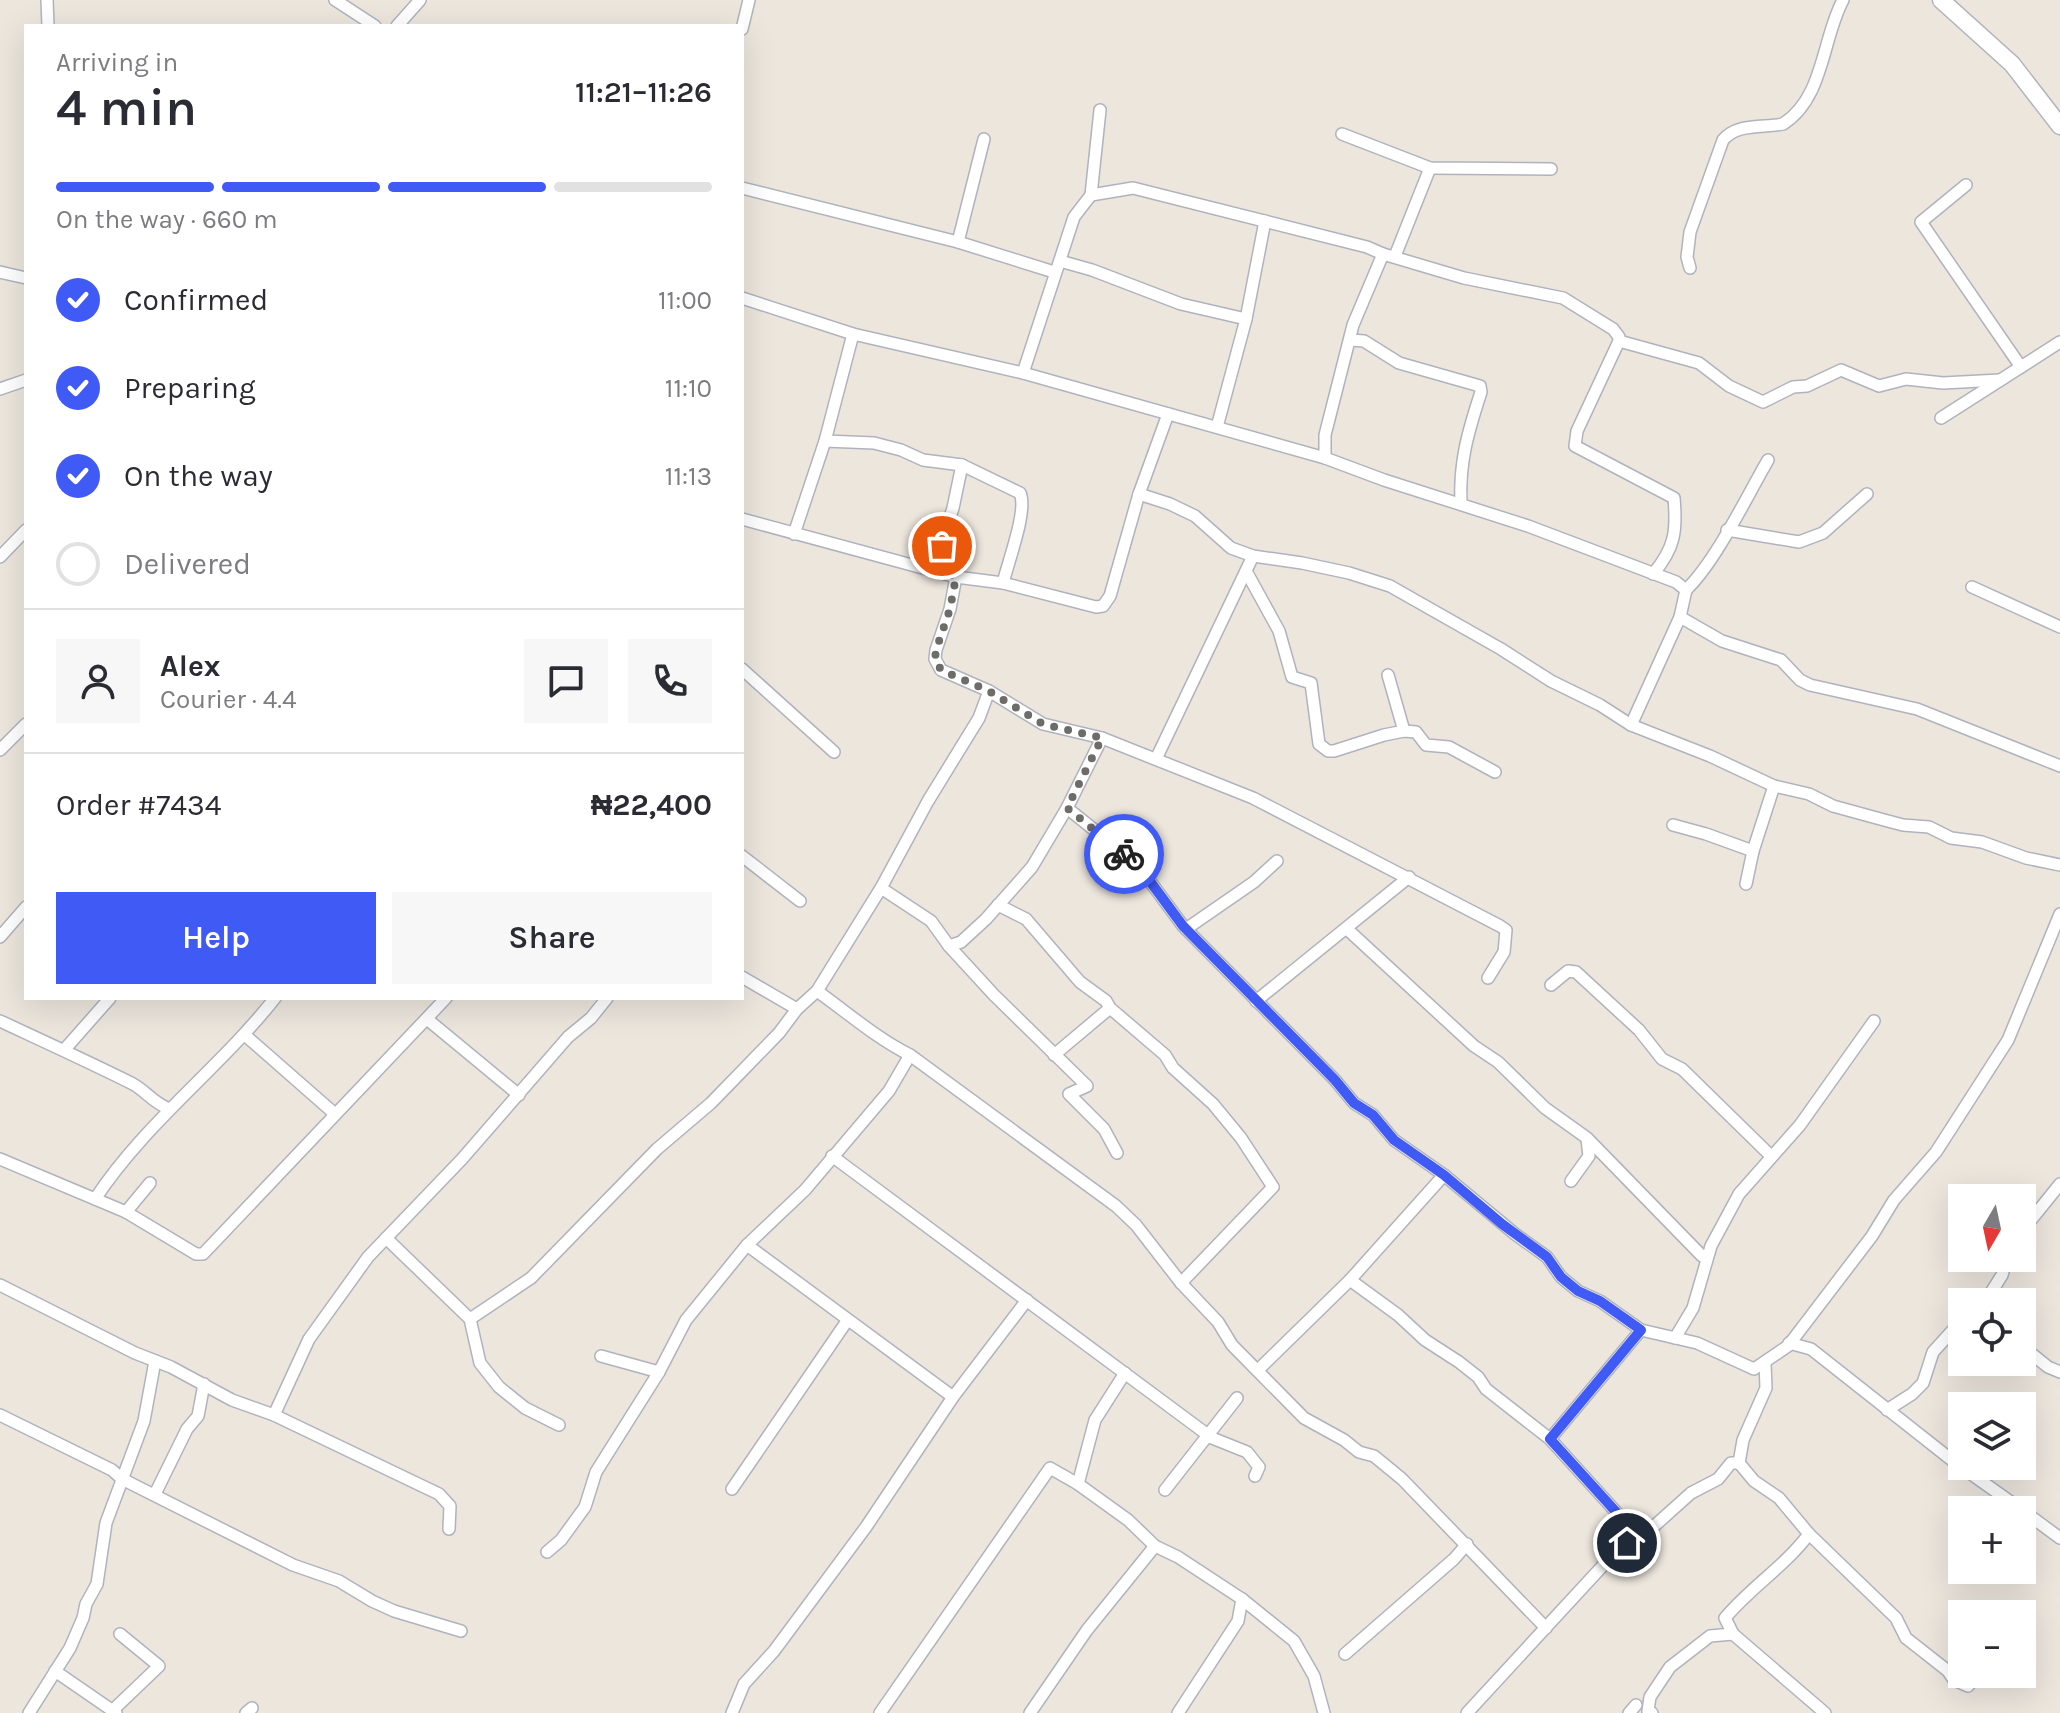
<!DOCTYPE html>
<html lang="en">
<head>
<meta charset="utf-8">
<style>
	body { margin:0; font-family:Karla,sans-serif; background:#f7f7f7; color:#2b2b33; height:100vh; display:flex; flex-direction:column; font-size:30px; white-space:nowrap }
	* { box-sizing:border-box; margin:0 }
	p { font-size:26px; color:#7c7c81 }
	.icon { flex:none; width:44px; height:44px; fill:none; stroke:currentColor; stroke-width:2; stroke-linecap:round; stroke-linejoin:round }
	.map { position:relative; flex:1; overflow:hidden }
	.side { position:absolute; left:24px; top:24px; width:720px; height:976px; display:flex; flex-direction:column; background:#fff; border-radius:0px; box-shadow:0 8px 32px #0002 }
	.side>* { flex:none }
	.needle { width:52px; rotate:189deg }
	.fabs { position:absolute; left:1948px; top:1184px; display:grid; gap:16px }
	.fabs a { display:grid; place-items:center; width:88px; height:88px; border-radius:0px; background:#fff; box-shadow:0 8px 32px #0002; font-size:40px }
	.pin { position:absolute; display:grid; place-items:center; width:68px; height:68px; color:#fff; margin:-34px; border:4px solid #fff; border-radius:50%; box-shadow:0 2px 8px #0007 }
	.courier { position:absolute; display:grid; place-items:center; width:80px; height:80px; margin:-40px; border:6px solid #405af6; border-radius:50%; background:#fff; color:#222; box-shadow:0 2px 10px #0007 }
	.summary em { font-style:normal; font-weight:600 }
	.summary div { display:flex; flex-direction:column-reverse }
	.summary { display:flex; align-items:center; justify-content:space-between; height:136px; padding:0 32px }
	h1 { font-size:52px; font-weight:600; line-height:60px }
	.bar { display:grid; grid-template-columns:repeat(4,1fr); gap:12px 8px; align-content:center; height:96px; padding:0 32px }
	.bar i { height:10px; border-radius:6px; background:#e1e1e2 }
	.bar .selected { background:#405af6 }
	.bar p { grid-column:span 4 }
	.line { display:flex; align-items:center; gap:20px; padding:0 32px; border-top:2px solid #e1e1e2 }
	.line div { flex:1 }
	.round { display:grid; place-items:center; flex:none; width:84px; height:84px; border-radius:0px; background:#f7f7f7 }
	ol { padding:0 32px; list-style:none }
	li { display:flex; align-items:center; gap:24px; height:88px }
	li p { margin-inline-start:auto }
	li .icon { padding:8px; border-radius:50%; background:#405af6; color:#fff; stroke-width:4 }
	li:last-child { color:#7c7c81 }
	li i { width:44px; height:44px; border:4px solid #e1e1e2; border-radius:50% }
	.cta { display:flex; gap:16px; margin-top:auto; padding:16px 32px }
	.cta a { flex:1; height:92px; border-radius:0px; background:#405af6; color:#fff; font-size:32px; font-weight:600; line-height:92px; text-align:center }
	.cta a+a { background:#f7f7f7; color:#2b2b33 }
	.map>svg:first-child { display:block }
</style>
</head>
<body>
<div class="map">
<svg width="2060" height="1713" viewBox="0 0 2060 1713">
	<rect width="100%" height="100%" fill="#ece6dd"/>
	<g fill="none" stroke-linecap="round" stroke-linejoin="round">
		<defs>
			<g id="street">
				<path d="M47 0 48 26"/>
				<path d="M335 0 375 26"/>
				<path d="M397 26 420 0"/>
				<path d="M742 29 749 0"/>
				<path d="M1342 134 1430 168 1551 169"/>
				<path d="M1966 185 1921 222 2021 367"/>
				<path d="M742 188 958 242 1054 272"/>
				<path d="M1091 195 1133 188 1367 247 1383 254 1464 278 1563 298 1613 329 1619 337V341L1577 431 1575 446 1674 498C1677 531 1675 548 1653 574"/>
				<path d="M958 242 984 139"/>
				<path d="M1395 256 1430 168"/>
				<path d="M1060 261 1092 270 1181 304 1246 319"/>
				<path d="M1690 268 1687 257 1690 232 1723 140C1737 123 1763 128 1783 124 1824 98 1822 39 1843 0"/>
				<path d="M0 272 26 278"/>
				<path d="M742 298 853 334 1023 373 1325 458 1384 480 1528 526 1676 582 1686 590 1680 617 1631 725"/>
				<path d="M1351 340 1364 341 1399 363 1480 386 1481 392C1468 432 1459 462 1461 503"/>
				<path d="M1619 341 1699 363 1729 386 1763 402 1793 387 1807 386 1841 370 1879 386 1906 379 1943 383 2000 380"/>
				<path d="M1023 373 1074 217 1091 195 1100 110"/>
				<path d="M0 389 26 380"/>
				<path d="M1941 418 2060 342"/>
				<path d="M1217 427 1246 319 1265 221"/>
				<path d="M825 441 874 443 901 450 923 460 962 465 1020 493C1028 510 1008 562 1003 583"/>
				<path d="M1325 458V435L1353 325 1383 254"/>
				<path d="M1139 494 1170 504 1195 516 1231 548 1253 556 1302 563 1349 573 1390 586 1501 649 1551 681 1600 705 1631 725 1710 756 1774 786 1809 794 1833 806 1884 820 1903 825 1929 827 1951 838 1982 842 2026 858 2060 865"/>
				<path d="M742 519 956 577 1003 583 1096 607 1103 606 1110 596 1139 494 1168 414"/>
				<path d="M1727 530 1799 542 1823 533 1867 494"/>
				<path d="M794 534 825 441 853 334"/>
				<path d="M0 557 26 530"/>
				<path d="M933 569 953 508 962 465"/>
				<path d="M1246 571 1279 631 1292 677 1311 683 1319 744 1328 751H1334L1384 735 1404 731 1416 732 1426 745 1449 747 1495 772"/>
				<path d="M956 577 950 609 936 650 935 659 941 670 989 691 1043 724 1102 738 1253 798 1500 926 1506 930 1504 952 1488 978"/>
				<path d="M1972 587 2060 627"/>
				<path d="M1686 590C1716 561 1746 498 1768 460"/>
				<path d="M1680 617 1722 641 1781 660 1800 680 1810 685 1917 709 2060 766"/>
				<path d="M742 669 834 752"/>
				<path d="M1388 675 1404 731"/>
				<path d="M0 750 26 724"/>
				<path d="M1156 759 1253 556"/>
				<path d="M1067 808 1138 865 1183 926 1335 1080 1354 1103 1373 1115 1394 1140 1444 1175 1515 1234 1547 1257 1561 1277 1578 1291 1600 1301 1641 1330 1697 1343 1754 1369 1788 1346 1872 1236 1894 1200 1936 1152 2008 1040 2060 914"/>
				<path d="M1673 825 1706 834 1753 851"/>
				<path d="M742 856 800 901"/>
				<path d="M1746 884 1753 851 1774 786"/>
				<path d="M881 888 931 921 949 946 961 942 986 919 1032 867 1067 808 1102 738"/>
				<path d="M998 905 1026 919 1080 982 1106 1001 1110 1008 1165 1055 1173 1068 1213 1104 1241 1138 1273 1187 1181 1283"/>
				<path d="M1186 929 1254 882 1277 861"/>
				<path d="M1347 929 1474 1046 1498 1062 1545 1108 1587 1138 1702 1256"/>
				<path d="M0 937 26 907"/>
				<path d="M949 946 994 995 1087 1086 1069 1094 1104 1129 1117 1153"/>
				<path d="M742 977 797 1009"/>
				<path d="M1551 985 1568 971 1576 972 1639 1030 1662 1059 1682 1069 1771 1156"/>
				<path d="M817 991C848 1013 876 1038 910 1055L1116 1206 1136 1225 1181 1283 1218 1322 1232 1345 1304 1418 1344 1440 1359 1452 1374 1456 1402 1479 1546 1628"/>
				<path d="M1256 1001 1409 877"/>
				<path d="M427 1019 519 1095"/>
				<path d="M0 1021C45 1042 89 1062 133 1084 147 1092 151 1101 169 1109"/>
				<path d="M246 1036 335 1114"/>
				<path d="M65 1049 110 998"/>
				<path d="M1054 1055 1110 1008"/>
				<path d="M832 1156 1212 1438 1247 1452 1259 1467 1255 1476"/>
				<path d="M0 1159 126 1212 196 1254H203L446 998"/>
				<path d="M1571 1181 1589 1156 1587 1139"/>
				<path d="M95 1199C145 1123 219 1069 275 998"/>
				<path d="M126 1212 150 1183"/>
				<path d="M2022 1231 2060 1184"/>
				<path d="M386 1238 470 1319 480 1363 499 1387 525 1408 559 1425"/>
				<path d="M747 1245 953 1397"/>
				<path d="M1350 1280 1398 1315 1425 1340 1459 1362 1478 1377 1486 1389 1550 1439 1637 1535"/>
				<path d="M0 1285 135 1353 171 1367 232 1400 274 1415 439 1494 450 1506 449 1529"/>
				<path d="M1985 1302 2002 1275 2007 1258"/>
				<path d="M470 1319 531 1278 657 1149 711 1103 779 1033 797 1009 817 991 881 888 928 801 979 718 989 691"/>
				<path d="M1675 1338 1693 1308 1711 1246 1739 1194 1800 1125 1874 1021"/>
				<path d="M1789 1343 1811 1349 1953 1461 2022 1510"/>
				<path d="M2022 1346 2048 1367 2060 1372"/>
				<path d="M601 1356 659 1372"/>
				<path d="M1258 1370 1350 1280 1444 1175"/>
				<path d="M1887 1410 1912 1394 1923 1383 1933 1352 1962 1320"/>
				<path d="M0 1415 112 1470 122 1479 293 1565 339 1581 372 1601 394 1611 461 1631"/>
				<path d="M274 1415 309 1339 368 1257 462 1159 568 1037 591 1018 607 998"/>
				<path d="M1550 1439 1641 1330"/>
				<path d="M1739 1463 1754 1481 1779 1498 1809 1534 1896 1618 1906 1638 1948 1671 1954 1680 1968 1686 1979 1674"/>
				<path d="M1739 1463 1743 1440 1766 1388 1765 1363"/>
				<path d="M1078 1484 1095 1420 1125 1373"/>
				<path d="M732 1489 847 1321"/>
				<path d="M1165 1490 1237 1398"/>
				<path d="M155 1494 187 1429 198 1416 204 1384"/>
				<path d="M2022 1510 2060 1538"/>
				<path d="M547 1552 561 1540 585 1507 596 1472 659 1372 686 1320 747 1245 805 1190 889 1091 910 1055"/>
				<path d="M1733 1634 1825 1713"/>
				<path d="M1345 1654 1454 1559 1467 1544"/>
				<path d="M55 1671 116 1713"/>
				<path d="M113 1710 159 1666 120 1634"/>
				<path d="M29 1713 70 1648 83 1618 86 1604 97 1584 106 1523 144 1421 155 1361"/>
				<path d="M246 1713 252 1708"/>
				<path d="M732 1713 744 1684 774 1651 866 1527 953 1397 1027 1300"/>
				<path d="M880 1713 1050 1468 1078 1484 1128 1520 1155 1546 1178 1557 1242 1599 1294 1641 1314 1676 1324 1713"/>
				<path d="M1030 1713 1087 1630 1155 1546"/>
				<path d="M1178 1713 1238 1621 1242 1599"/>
				<path d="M1467 1713 1609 1559 1637 1535 1652 1528 1691 1493 1718 1479 1731 1463H1739"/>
				<path d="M1629 1713 1636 1705"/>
				<path d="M1652 1713 1648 1711 1650 1697 1670 1667 1710 1636 1733 1634 1725 1618C1751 1587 1785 1566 1809 1534"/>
			</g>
			<path id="secondary" d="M1941 0 2012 64 2060 126"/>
		</defs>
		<use href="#street" stroke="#b0b3be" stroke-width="14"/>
		<use href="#secondary" stroke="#b0b3be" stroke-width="19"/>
		<use href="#street" stroke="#fff" stroke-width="11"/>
		<use href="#secondary" stroke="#fff" stroke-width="16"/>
	</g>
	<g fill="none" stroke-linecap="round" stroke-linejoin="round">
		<path stroke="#6e6c69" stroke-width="8" stroke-dasharray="0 14.4" d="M942 546 933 569 956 577 950 609 936 650 935 659 941 670 989 691 1043 724 1102 738 1067 808 1124 854"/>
		<path stroke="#405af6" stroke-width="10" d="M1124 854 1138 865 1183 926 1335 1080 1354 1103 1373 1115 1394 1140 1444 1175 1502 1224 1547 1257 1561 1277 1578 1291 1600 1301 1641 1330 1550 1439 1637 1535 1627 1543"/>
	</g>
</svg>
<div class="fabs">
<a><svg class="needle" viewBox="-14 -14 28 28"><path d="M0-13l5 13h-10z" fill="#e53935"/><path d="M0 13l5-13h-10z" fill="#7c7c81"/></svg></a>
<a><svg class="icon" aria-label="locate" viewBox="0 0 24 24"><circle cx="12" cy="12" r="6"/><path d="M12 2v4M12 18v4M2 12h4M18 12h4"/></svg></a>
<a><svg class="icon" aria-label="layers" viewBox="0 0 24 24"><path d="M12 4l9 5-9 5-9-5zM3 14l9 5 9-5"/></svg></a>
<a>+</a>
<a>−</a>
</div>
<div class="pin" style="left:942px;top:546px;background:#ea580c"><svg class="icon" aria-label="bag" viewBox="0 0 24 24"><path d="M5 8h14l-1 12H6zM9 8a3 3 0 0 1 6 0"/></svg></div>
<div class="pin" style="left:1627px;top:1543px;background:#1f2937"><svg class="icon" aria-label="home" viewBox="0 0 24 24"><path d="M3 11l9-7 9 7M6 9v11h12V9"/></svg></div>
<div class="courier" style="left:1124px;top:854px"><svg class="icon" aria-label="bike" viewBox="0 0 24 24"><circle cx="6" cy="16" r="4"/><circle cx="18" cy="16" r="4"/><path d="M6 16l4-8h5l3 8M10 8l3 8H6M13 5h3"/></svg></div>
<section class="side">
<div class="summary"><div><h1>4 min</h1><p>Arriving in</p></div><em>11:21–11:26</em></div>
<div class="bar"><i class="selected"></i><i class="selected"></i><i class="selected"></i><i></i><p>On the way · 660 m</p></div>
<ol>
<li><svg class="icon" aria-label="check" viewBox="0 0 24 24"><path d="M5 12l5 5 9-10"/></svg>Confirmed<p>11:00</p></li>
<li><svg class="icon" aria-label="check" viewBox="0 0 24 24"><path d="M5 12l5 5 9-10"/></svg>Preparing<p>11:10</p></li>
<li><svg class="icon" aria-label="check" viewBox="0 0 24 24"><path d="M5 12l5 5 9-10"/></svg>On the way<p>11:13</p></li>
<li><i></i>Delivered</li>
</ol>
<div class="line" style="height:144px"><a class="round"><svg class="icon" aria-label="person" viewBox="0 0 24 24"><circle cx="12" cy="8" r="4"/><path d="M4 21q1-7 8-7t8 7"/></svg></a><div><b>Alex</b><p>Courier · 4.4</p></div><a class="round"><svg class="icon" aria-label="chat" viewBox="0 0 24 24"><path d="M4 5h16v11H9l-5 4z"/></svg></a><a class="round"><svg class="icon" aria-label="phone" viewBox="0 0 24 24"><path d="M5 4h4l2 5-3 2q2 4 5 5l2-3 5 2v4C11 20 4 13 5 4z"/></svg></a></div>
<div class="line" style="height:104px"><div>Order #7434</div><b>₦22,400</b></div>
<div class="cta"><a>Help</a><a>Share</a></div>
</section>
</div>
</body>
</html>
